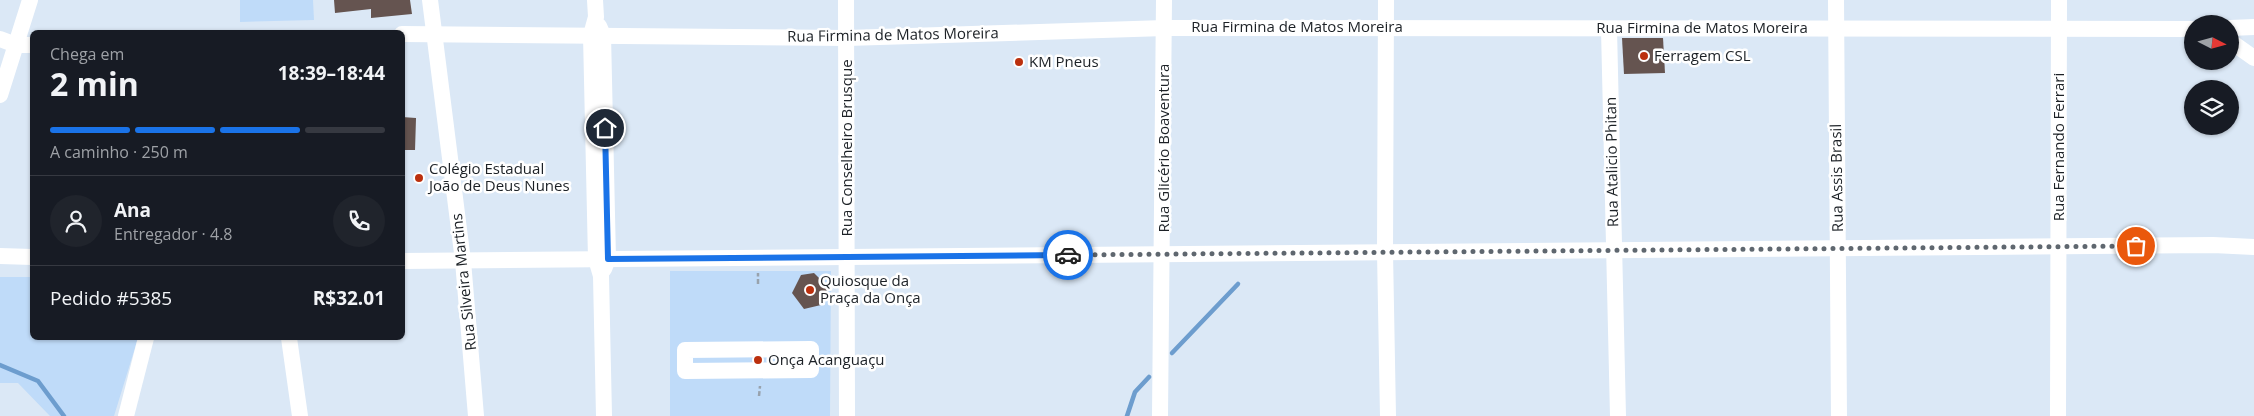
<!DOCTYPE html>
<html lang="pt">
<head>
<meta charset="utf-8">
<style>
	body { margin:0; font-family:"Open Sans",sans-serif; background:#20242c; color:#f1f3f6; height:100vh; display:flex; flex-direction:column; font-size:19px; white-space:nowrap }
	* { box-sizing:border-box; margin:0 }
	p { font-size:16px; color:#9ea1a6 }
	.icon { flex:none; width:28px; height:28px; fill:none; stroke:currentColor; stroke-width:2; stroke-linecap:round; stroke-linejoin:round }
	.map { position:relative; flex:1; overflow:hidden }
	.panel { position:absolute; left:30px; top:30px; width:375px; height:310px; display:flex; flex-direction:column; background:#171b24; border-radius:8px; box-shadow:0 1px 4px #0004 }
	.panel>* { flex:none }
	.needle { width:32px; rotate:96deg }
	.buttons { position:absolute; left:2184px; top:15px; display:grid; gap:10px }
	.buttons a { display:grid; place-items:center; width:55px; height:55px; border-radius:50%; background:#171b24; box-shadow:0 1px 4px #0004; font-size:25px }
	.pin { position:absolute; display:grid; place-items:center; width:42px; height:42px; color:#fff; margin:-21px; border:2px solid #fff; border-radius:50%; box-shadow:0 1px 5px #0007 }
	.courier { position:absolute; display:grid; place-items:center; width:50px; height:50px; margin:-25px; border:4px solid #1a73e8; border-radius:50%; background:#fff; color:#222; box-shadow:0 1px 6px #0007 }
	.head em { font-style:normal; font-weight:700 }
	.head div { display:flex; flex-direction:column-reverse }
	.head { display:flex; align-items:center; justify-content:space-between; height:85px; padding:0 20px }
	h1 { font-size:32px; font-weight:700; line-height:38px }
	.bar { display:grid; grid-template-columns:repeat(4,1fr); gap:8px 5px; align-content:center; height:60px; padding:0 20px }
	.bar i { height:6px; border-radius:4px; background:#363941 }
	.bar .current { background:#1a73e8 }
	.bar p { grid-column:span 4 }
	.line { display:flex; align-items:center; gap:12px; padding:0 20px; border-top:1px solid #363941 }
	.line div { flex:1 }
	.round { display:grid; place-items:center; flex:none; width:52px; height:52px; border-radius:26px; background:#20242c }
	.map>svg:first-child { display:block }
</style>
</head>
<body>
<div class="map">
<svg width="2254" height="416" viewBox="0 0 2254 416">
	<rect width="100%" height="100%" fill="#dbe8f6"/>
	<g fill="#bfdbf9">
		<path d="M240 0H313L314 20 240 22Z"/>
		<path d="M670 271H831L830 416H670Z"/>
		<path d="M0 277H32V338H138L114 416H50L18 383H0Z"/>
	</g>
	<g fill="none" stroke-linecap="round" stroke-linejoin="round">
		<g stroke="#6d9dce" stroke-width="4.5">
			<path d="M1172 353 1238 284"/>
			<path d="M0 365 38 381 64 416"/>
			<path d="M1127 416 1135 392 1149 377"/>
		</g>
	</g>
	<g fill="#655450">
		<path d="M334 0H410L412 14 371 18V9L335 13Z"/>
		<path d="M1622 38H1663L1665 73 1624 74Z"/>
		<path d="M402 117 416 118 415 150H402Z"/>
		<path d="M814 273 828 287 821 305 804 309 792 293 801 275Z"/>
	</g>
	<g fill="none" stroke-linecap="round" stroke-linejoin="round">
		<g stroke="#98a2ad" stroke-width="2.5" stroke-dasharray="5 2.5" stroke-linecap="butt">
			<path d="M758 284V273"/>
			<path d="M759 396 760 386"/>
		</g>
		<g stroke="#fff" stroke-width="16">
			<path d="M430 0 463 261 476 416"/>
			<path d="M595 0 596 17 591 35 596 259 601 276 604 416"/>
			<path d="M846 0 847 416"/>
			<path d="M1386 0 1385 252 1388 416"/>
			<path d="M1836 0 1839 416"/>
			<path d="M599 26 603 35 608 259 604 269"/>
			<path d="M2230 28 2254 27"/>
			<path d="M1609 29 1618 416"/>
			<path d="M402 34 847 38 1165 28 2192 29"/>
			<path d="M0 39 16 45H32"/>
			<path d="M2230 41 2254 58"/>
			<path d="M0 95 30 0"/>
			<path d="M0 256 32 257"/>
			<path d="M402 261 2213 245 2254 247"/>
			<path d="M289 338 300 416"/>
			<path d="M811 349V370L685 371V350Z"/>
			<path d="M126 416 146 338"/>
			<path d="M1160 416 1164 0"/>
			<path d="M2058 416 2059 0"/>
		</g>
	</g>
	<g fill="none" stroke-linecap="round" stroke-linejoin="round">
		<path stroke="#5f676f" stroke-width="5" stroke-dasharray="0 9" d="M1068 255 2136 246"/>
		<path stroke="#1a73e8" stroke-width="6" d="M605 128 608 259 1068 255"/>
	</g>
	<g fill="#bb300e" stroke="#fff" stroke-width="2">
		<circle cx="1644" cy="56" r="5"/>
		<circle cx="1019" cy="62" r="5"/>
		<circle cx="419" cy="178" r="5"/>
		<circle cx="810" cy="290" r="5"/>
		<circle cx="758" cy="360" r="5"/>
	</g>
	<g text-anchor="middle" stroke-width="5" stroke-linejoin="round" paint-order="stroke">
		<g font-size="15" fill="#1c2126" stroke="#fff">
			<text x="1297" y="32">Rua Firmina de Matos Moreira</text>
			<text x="1702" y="33">Rua Firmina de Matos Moreira</text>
			<text transform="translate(893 35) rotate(-1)" y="5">Rua Firmina de Matos Moreira</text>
			<text transform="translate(2059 147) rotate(-90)" y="5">Rua Fernando Ferrari</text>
			<text transform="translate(847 148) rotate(-90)" y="5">Rua Conselheiro Brusque</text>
			<text transform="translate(1164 148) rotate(-90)" y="5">Rua Glicério Boaventura</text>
			<text transform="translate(1612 162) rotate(-91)" y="5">Rua Atalicio Phitan</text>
			<text transform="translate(1837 178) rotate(-91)" y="5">Rua Assis Brasil</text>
			<text transform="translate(464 282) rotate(-96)" y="5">Rua Silveira Martins</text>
		</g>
		<g font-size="15" fill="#1c2126" stroke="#fff" text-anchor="start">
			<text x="1654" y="61">Ferragem CSL</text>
			<text x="1029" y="67">KM Pneus</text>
			<text x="429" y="174">Colégio Estadual<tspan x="429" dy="17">João de Deus Nunes</tspan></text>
			<text x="820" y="286">Quiosque da<tspan x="820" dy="17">Praça da Onça</tspan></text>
			<text x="768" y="365">Onça Acanguaçu</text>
		</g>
	</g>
</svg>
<div class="buttons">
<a><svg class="needle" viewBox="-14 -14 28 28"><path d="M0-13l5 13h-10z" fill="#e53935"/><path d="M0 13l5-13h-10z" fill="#9ea1a6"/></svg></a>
<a><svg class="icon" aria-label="layers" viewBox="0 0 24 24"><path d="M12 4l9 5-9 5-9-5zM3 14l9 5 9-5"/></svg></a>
</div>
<div class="pin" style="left:2136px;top:246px;background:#ea580c"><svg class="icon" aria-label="bag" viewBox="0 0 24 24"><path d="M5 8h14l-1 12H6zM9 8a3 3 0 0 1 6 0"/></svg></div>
<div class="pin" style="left:605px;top:128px;background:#1f2937"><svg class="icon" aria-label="home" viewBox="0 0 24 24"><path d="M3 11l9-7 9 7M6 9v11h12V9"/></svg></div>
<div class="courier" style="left:1068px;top:255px"><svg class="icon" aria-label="car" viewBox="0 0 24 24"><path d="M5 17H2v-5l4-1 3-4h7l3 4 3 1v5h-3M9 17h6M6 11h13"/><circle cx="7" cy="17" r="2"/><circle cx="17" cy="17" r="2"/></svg></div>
<section class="panel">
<div class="head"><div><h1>2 min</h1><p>Chega em</p></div><em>18:39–18:44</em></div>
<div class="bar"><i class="current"></i><i class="current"></i><i class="current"></i><i></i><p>A caminho · 250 m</p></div>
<div class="line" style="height:90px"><a class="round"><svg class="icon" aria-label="person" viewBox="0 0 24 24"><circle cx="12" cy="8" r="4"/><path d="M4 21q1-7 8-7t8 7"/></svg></a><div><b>Ana</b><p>Entregador · 4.8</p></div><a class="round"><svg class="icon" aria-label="phone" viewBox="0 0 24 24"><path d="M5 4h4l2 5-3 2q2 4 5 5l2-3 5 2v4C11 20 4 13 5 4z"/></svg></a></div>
<div class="line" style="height:65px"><div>Pedido #5385</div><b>R$32.01</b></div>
</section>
</div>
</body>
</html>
